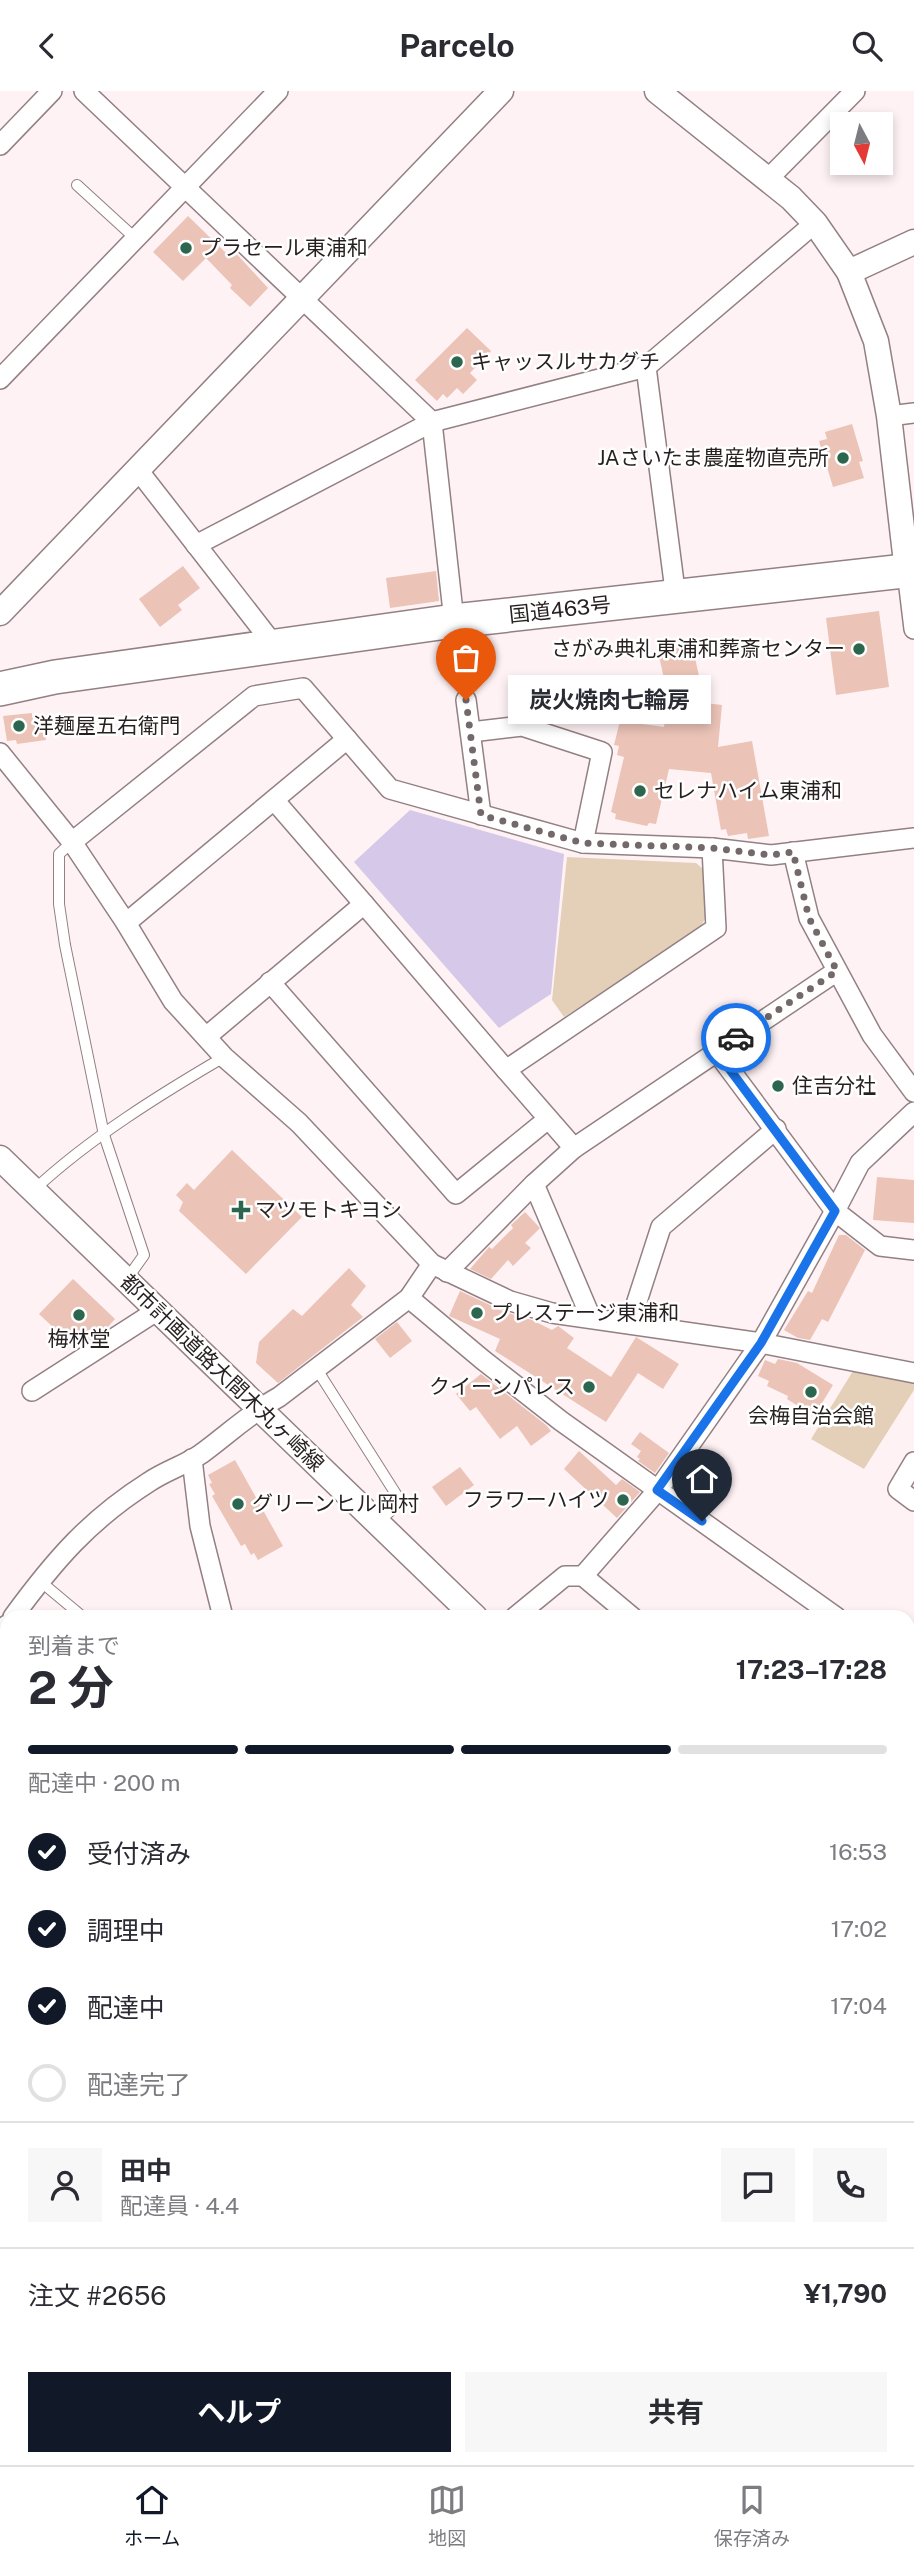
<!DOCTYPE html>
<html lang="ja">
<head>
<meta charset="utf-8">
<style>
	body { margin:0; font-family:"Public Sans","Noto Sans JP",sans-serif; background:#f7f7f7; color:#2b2b33; height:100vh; display:flex; flex-direction:column; font-size:26px; white-space:nowrap }
	* { box-sizing:border-box; margin:0 }
	p { font-size:23px; color:#7c7c81 }
	.icon { flex:none; width:38px; height:38px; fill:none; stroke:currentColor; stroke-width:2; stroke-linecap:round; stroke-linejoin:round }
	.map { position:relative; flex:1; overflow:hidden }
	.drawer { position:absolute; left:0px; top:1519px; width:915px; height:856px; display:flex; flex-direction:column; background:#fff; border-radius:21px 21px 0 0; box-shadow:0 4px 10px #0003 }
	.drawer>* { flex:none }
	.needle { width:46px; rotate:173deg }
	.fabs { position:absolute; left:830px; top:21px; display:grid; gap:14px }
	.fabs a { display:grid; place-items:center; width:63px; height:63px; border-radius:0px; background:#fff; box-shadow:0 4px 10px #0003; font-size:35px }
	.pin { position:absolute; display:grid; place-items:center; width:60px; height:60px; color:#fff; margin:-72px -30px; border-radius:50% 50% 50% 0; rotate:-45deg; box-shadow:0 0 7px #0007 }
	.pin .icon { rotate:45deg }
	.courier { position:absolute; display:grid; place-items:center; width:70px; height:70px; margin:-35px; border:5px solid #1a73e8; border-radius:50%; background:#fff; color:#222; box-shadow:0 2px 9px #0007 }
	.bubble { position:absolute; height:49px; border-radius:0px; background:#fff; box-shadow:0 4px 10px #0003; font-size:23px; font-weight:700; line-height:49px; text-align:center }
	.head em { font-style:normal; font-weight:700 }
	.head div { display:flex; flex-direction:column-reverse }
	.head { display:flex; align-items:center; justify-content:space-between; height:119px; padding:0 28px }
	h1 { font-size:46px; font-weight:700; line-height:52px }
	.bar { display:grid; grid-template-columns:repeat(4,1fr); gap:10px 7px; align-content:center; height:84px; padding:0 28px }
	.bar i { height:9px; border-radius:5px; background:#e1e1e2 }
	.bar .current { background:#111827 }
	.bar p { grid-column:span 4 }
	.line { display:flex; align-items:center; gap:18px; padding:0 28px; border-top:2px solid #e1e1e2 }
	.line div { flex:1 }
	.round { display:grid; place-items:center; flex:none; width:74px; height:74px; border-radius:0px; background:#f7f7f7 }
	ol { padding:0 28px; list-style:none }
	li { display:flex; align-items:center; gap:21px; height:77px }
	li p { margin-inline-start:auto }
	li .icon { padding:7px; border-radius:50%; background:#111827; color:#fff; stroke-width:4 }
	li:last-child { color:#7c7c81 }
	li i { width:38px; height:38px; border:4px solid #e1e1e2; border-radius:50% }
	.cta { display:flex; gap:14px; margin-top:auto; padding:14px 28px }
	.cta a { flex:1; height:80px; border-radius:0px; background:#111827; color:#fff; font-size:28px; font-weight:700; line-height:80px; text-align:center }
	.cta a+a { background:#f7f7f7; color:#2b2b33 }
	header { display:flex; justify-content:space-between; align-items:center; height:91px; padding:0 28px; background:#fff; font-size:32px; font-weight:700 }
	.dock { display:flex; justify-content:space-around; align-items:center; height:98px; border-top:2px solid #e1e1e2; background:#fff; font-size:19px; color:#7c7c81 }
	.dock a { display:grid; justify-items:center; gap:4px }
	.dock .current { color:#111827 }
	.map>svg:first-child { display:block }
</style>
</head>
<body>
<header><svg class="icon" aria-label="back" viewBox="0 0 24 24"><path d="M15 5l-7 7 7 7"/></svg>Parcelo<svg class="icon" aria-label="search" viewBox="0 0 24 24"><circle cx="10" cy="10" r="6"/><path d="M15 15l6 6"/></svg></header>
<div class="map">
<svg width="914" height="2374" viewBox="0 0 914 2374">
	<rect width="100%" height="100%" fill="#fff2f4"/>
	<g fill="#e4d0b9">
		<path d="M567 766 696 772 703 778 706 826 699 839 564 926 552 909Z"/>
		<path d="M853 1280 914 1292V1299L864 1378 811 1348Z"/>
		<path d="M7 2300V2368H133L135 2374H0V2303Z"/>
	</g>
	<path fill="#d6c8e9" d="M410 719 564 763 551 903 499 937 354 771Z"/>
	<g fill="#ebc3b7">
		<path d="M188 125 227 163 232 158 268 197 250 216 230 197 232 194 206 167 183 190 153 161Z"/>
		<path d="M467 237 491 260 470 282 477 289 463 303 457 297 447 307 443 303 437 310 415 289Z"/>
		<path d="M852 333 863 370 859 371 864 387 833 396 819 350 827 348 825 341Z"/>
		<path d="M183 475 200 497 178 514 182 519 160 536 139 508Z"/>
		<path d="M436 480 439 510 390 517 386 487Z"/>
		<path d="M879 520 889 596 836 604 826 527Z"/>
		<path d="M691 549 699 585 665 592 657 556Z"/>
		<path d="M705 612 722 614 718 656 752 650 769 745 748 748 747 742 728 745 726 738 721 739 711 682 669 678 656 733 649 732 647 735 615 728 616 723 611 721 624 666 617 664 619 655 614 654 620 630 664 636 666 622 685 624V618L704 620Z"/>
		<path d="M32 622V626L43 625 46 649 17 653 16 649 7 650 3 625Z"/>
		<path d="M232 1059 302 1126 246 1183 179 1120 183 1111 176 1104 187 1092 194 1099Z"/>
		<path d="M877 1086 914 1089V1132L873 1129Z"/>
		<path d="M525 1121 540 1137 525 1152 531 1157 513 1175 508 1169 491 1188 470 1178 489 1156 492 1158 513 1137 511 1134Z"/>
		<path d="M839 1144H846L865 1159 828 1231 822 1228 810 1249 798 1247 784 1239 808 1200 812 1202Z"/>
		<path d="M349 1177 366 1195 351 1214 363 1226 278 1292 256 1272 259 1251 293 1218 302 1225Z"/>
		<path d="M73 1188 115 1228 107 1237 89 1249 87 1247 75 1257 39 1223Z"/>
		<path d="M460 1200 505 1221 532 1229 552 1239 558 1235 574 1247 567 1257 611 1286 636 1246 679 1273 663 1298 638 1282 606 1331 495 1260 500 1248 449 1225Z"/>
		<path d="M397 1231 412 1250 390 1267 375 1248Z"/>
		<path d="M778 1268 797 1272 833 1294 814 1325 787 1308 788 1305 767 1295 769 1290 758 1285 765 1269 775 1273Z"/>
		<path d="M481 1283 546 1334 551 1340 531 1355 517 1335 500 1348 476 1316 470 1320 456 1303Z"/>
		<path d="M640 1341 669 1362 655 1382 638 1370 640 1368 637 1366 641 1360 631 1353Z"/>
		<path d="M579 1360 616 1394 622 1388 640 1401 617 1427 564 1378Z"/>
		<path d="M235 1369 283 1455 258 1469 254 1462 251 1464 245 1453 241 1455 212 1405 215 1403 209 1393 212 1392 208 1384Z"/>
		<path d="M460 1376 474 1394 446 1415 432 1396Z"/>
	</g>
	<g fill="none" stroke-linecap="round" stroke-linejoin="round">
		<defs>
			<g id="service">
				<path d="M77 94 136 148"/>
				<path d="M72 751 59 763V813L65 854 104 1044 144 1164 127 1188"/>
				<path d="M35 1098C90 1047 159 1004 224 966"/>
				<path d="M316 1277 401 1411 379 1430"/>
				<path d="M40 1490 83 1526"/>
			</g>
			<g id="minor">
				<path d="M84 0 432 331 454 530"/>
				<path d="M0 54 52 0"/>
				<path d="M768 88 855 0"/>
				<path d="M646 276 676 507"/>
				<path d="M0 288 278 0"/>
				<path d="M889 325 914 322"/>
				<path d="M138 379 274 554"/>
				<path d="M196 454 432 331 646 276 815 132"/>
				<path d="M907 480 914 538"/>
				<path d="M466 609 481 724"/>
				<path d="M471 641 522 635 602 661 583 752"/>
				<path d="M0 662 72 751 126 832 173 910 224 966 299 1032 432 1173 510 1210 552 1222 761 1252 914 1282"/>
				<path d="M274 709 364 813"/>
				<path d="M72 751 254 605 303 597 390 698 583 752 712 757"/>
				<path d="M793 761 809 827 872 944 914 1001"/>
				<path d="M126 832 347 648"/>
				<path d="M270 891 456 1103 548 1028"/>
				<path d="M206 946 364 813 506 979 716 837 712 757 771 764 914 747"/>
				<path d="M716 960 835 1120 860 1072 914 1021"/>
				<path d="M506 979 574 1057"/>
				<path d="M534 1093 591 1227"/>
				<path d="M447 1181 534 1093 574 1057 837 880"/>
				<path d="M409 1207 483 1269 561 1330 836 1526"/>
				<path d="M630 1232 661 1136 776 1038"/>
				<path d="M32 1300 158 1219"/>
				<path d="M192 1368 200 1435 223 1526"/>
				<path d="M914 1371 898 1398 914 1410"/>
				<path d="M583 1485 658 1399 761 1252 835 1120 880 1155 914 1159"/>
				<path d="M13 1526C54 1470 89 1429 149 1391 165 1380 185 1374 201 1363 227 1344 250 1322 279 1306L409 1207 432 1173"/>
				<path d="M515 1526 565 1485H583L632 1526"/>
				<path d="M0 1544 7 1534"/>
				<path d="M908 1584 914 1588"/>
				<path d="M908 1812 914 1807"/>
				<path d="M0 2097 7 2108"/>
				<path d="M908 2168 914 2173"/>
				<path d="M0 2208 7 2203"/>
				<path d="M908 2213 914 2209"/>
				<path d="M142 2368 144 2374"/>
				<path d="M351 2368 353 2374"/>
				<path d="M577 2368 585 2374"/>
				<path d="M695 2374 703 2368"/>
			</g>
			<g id="tertiary">
				<path d="M657 0 791 107 815 132 849 181 876 250 889 325 907 480"/>
				<path d="M849 181 914 151"/>
				<path d="M0 522 501 0"/>
				<path d="M0 1067 475 1526"/>
				<path d="M908 1946 914 1952"/>
			</g>
			<path id="trunk" d="M0 598 55 586 454 530 914 479"/>
		</defs>
		<use href="#service" stroke="#938083" stroke-width="12"/>
		<use href="#minor" stroke="#938083" stroke-width="22"/>
		<use href="#tertiary" stroke="#938083" stroke-width="27"/>
		<use href="#trunk" stroke="#938083" stroke-width="36"/>
		<use href="#service" stroke="#fff" stroke-width="10"/>
		<use href="#minor" stroke="#fff" stroke-width="19"/>
		<use href="#tertiary" stroke="#fff" stroke-width="24"/>
		<use href="#trunk" stroke="#fff" stroke-width="33"/>
	</g>
	<g fill="none" stroke-linecap="round" stroke-linejoin="round">
		<path stroke="#73696a" stroke-width="7" stroke-dasharray="0 12.6" d="M466 609 481 724 583 752 712 757 771 764 793 761 809 827 837 880 736 947"/>
		<path stroke="#1a73e8" stroke-width="9" d="M702 1430 657 1399 761 1252 835 1120 716 960 736 947"/>
	</g>
	<g fill="#2d664e" stroke="#fff" stroke-width="2.5">
		<circle cx="186" cy="157" r="7"/>
		<circle cx="457" cy="271" r="7"/>
		<circle cx="843" cy="367" r="7"/>
		<circle cx="859" cy="558" r="7"/>
		<circle cx="19" cy="635" r="7"/>
		<circle cx="640" cy="700" r="7"/>
		<circle cx="778" cy="995" r="7"/>
		<path d="M237.5 1108.5h7v7h7v7h-7v7h-7v-7h-7v-7h7z"/>
		<circle cx="477" cy="1222" r="7"/>
		<circle cx="79" cy="1224" r="7"/>
		<circle cx="589" cy="1296" r="7"/>
		<circle cx="811" cy="1301" r="7"/>
		<circle cx="623" cy="1409" r="7"/>
		<circle cx="238" cy="1413" r="7"/>
	</g>
	<g text-anchor="middle" stroke-width="5" stroke-linejoin="round" paint-order="stroke">
		<g font-size="21" fill="#271f20" stroke="#fff" text-anchor="start">
			<text x="200" y="164">プラセール東浦和</text>
			<text x="471" y="278">キャッスルサカグチ</text>
			<text x="829" y="374" text-anchor="end">JAさいたま農産物直売所</text>
			<text x="845" y="565" text-anchor="end">さがみ典礼東浦和葬斎センター</text>
			<text x="33" y="642">洋麺屋五右衛門</text>
			<text x="654" y="707">セレナハイム東浦和</text>
			<text x="792" y="1002">住吉分社</text>
			<text x="255" y="1126">マツモトキヨシ</text>
			<text x="491" y="1229">プレステージ東浦和</text>
			<text x="79" y="1255" text-anchor="middle">梅林堂</text>
			<text x="575" y="1303" text-anchor="end">クイーンパレス</text>
			<text x="811" y="1332" text-anchor="middle">会梅自治会館</text>
			<text x="609" y="1416" text-anchor="end">フラワーハイツ</text>
			<text x="252" y="1420">グリーンヒル岡村</text>
		</g>
		<g font-size="21" fill="#271f20" stroke="#fff">
			<text transform="translate(560 519) rotate(-6)" y="7">国道463号</text>
			<text transform="translate(222 1282) rotate(44)" y="7">都市計画道路大間木丸ヶ崎線</text>
		</g>
	</g>
</svg>
<div class="fabs">
<a><svg class="needle" viewBox="-14 -14 28 28"><path d="M0-13l5 13h-10z" fill="#e53935"/><path d="M0 13l5-13h-10z" fill="#7c7c81"/></svg></a>
</div>
<div class="pin" style="left:466px;top:609px;background:#ea580c"><svg class="icon" aria-label="bag" viewBox="0 0 24 24"><path d="M5 8h14l-1 12H6zM9 8a3 3 0 0 1 6 0"/></svg></div>
<div class="pin" style="left:702px;top:1430px;background:#1f2937"><svg class="icon" aria-label="home" viewBox="0 0 24 24"><path d="M3 11l9-7 9 7M6 9v11h12V9"/></svg></div>
<div class="courier" style="left:736px;top:947px"><svg class="icon" aria-label="car" viewBox="0 0 24 24"><path d="M5 17H2v-5l4-1 3-4h7l3 4 3 1v5h-3M9 17h6M6 11h13"/><circle cx="7" cy="17" r="2"/><circle cx="17" cy="17" r="2"/></svg></div>
<div class="bubble" style="left:508px;top:584px;width:203px">炭火焼肉七輪房</div>
<section class="drawer">
<div class="head"><div><h1>2 分</h1><p>到着まで</p></div><em>17:23–17:28</em></div>
<div class="bar"><i class="current"></i><i class="current"></i><i class="current"></i><i></i><p>配達中 · 200 m</p></div>
<ol>
<li><svg class="icon" aria-label="check" viewBox="0 0 24 24"><path d="M5 12l5 5 9-10"/></svg>受付済み<p>16:53</p></li>
<li><svg class="icon" aria-label="check" viewBox="0 0 24 24"><path d="M5 12l5 5 9-10"/></svg>調理中<p>17:02</p></li>
<li><svg class="icon" aria-label="check" viewBox="0 0 24 24"><path d="M5 12l5 5 9-10"/></svg>配達中<p>17:04</p></li>
<li><i></i>配達完了</li>
</ol>
<div class="line" style="height:126px"><a class="round"><svg class="icon" aria-label="person" viewBox="0 0 24 24"><circle cx="12" cy="8" r="4"/><path d="M4 21q1-7 8-7t8 7"/></svg></a><div><b>田中</b><p>配達員 · 4.4</p></div><a class="round"><svg class="icon" aria-label="chat" viewBox="0 0 24 24"><path d="M4 5h16v11H9l-5 4z"/></svg></a><a class="round"><svg class="icon" aria-label="phone" viewBox="0 0 24 24"><path d="M5 4h4l2 5-3 2q2 4 5 5l2-3 5 2v4C11 20 4 13 5 4z"/></svg></a></div>
<div class="line" style="height:91px"><div>注文 #2656</div><b>¥1,790</b></div>
<div class="cta"><a>ヘルプ</a><a>共有</a></div>
</section>
</div>
<nav class="dock">
<a class="current"><svg class="icon" aria-label="home" viewBox="0 0 24 24"><path d="M3 11l9-7 9 7M6 9v11h12V9"/></svg>ホーム</a>
<a><svg class="icon" aria-label="map" viewBox="0 0 24 24"><path d="M3 6l6-2 6 2 6-2v14l-6 2-6-2-6 2zM9 4v14M15 6v14"/></svg>地図</a>
<a><svg class="icon" aria-label="saved" viewBox="0 0 24 24"><path d="M7 4h10v16l-5-4-5 4z"/></svg>保存済み</a>
</nav>
</body>
</html>
